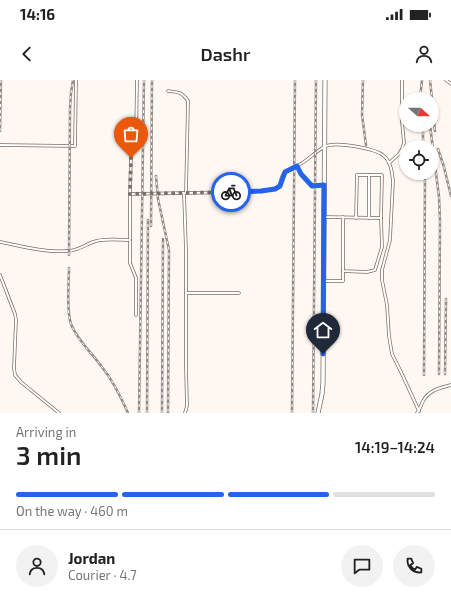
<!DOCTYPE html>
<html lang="en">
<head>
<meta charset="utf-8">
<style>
	body { margin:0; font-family:"Exo 2",sans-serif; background:#f2f2f2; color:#222; height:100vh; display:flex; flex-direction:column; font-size:15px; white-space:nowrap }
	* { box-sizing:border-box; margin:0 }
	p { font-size:13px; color:#767676 }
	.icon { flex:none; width:22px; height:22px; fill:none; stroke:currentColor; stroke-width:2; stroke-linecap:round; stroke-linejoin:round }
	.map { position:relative; height:333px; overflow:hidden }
	.side { display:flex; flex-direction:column; background:#fff; flex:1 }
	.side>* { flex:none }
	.needle { width:26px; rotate:111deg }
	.buttons { position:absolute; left:399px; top:12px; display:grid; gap:8px }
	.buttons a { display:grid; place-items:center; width:40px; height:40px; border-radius:50%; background:#fff; box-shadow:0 1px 3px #0004; font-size:20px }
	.pin { position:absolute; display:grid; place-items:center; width:34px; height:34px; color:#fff; margin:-41px -17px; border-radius:50% 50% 50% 0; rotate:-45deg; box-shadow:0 0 4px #0007 }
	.pin .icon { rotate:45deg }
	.courier { position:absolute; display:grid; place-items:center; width:40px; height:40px; margin:-20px; border:3px solid #2563eb; border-radius:50%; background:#fff; color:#222; box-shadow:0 1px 5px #0007 }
	.head em { font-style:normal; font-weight:600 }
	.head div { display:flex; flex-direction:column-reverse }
	.head { display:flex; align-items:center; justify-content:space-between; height:68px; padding:0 16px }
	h1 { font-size:26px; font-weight:600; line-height:30px }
	.bar { display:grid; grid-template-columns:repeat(4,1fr); gap:6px 4px; align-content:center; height:48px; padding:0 16px }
	.bar i { height:5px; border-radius:3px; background:#e0e0e0 }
	.bar .active { background:#2563eb }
	.bar p { grid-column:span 4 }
	.line { display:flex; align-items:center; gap:10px; padding:0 16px; border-top:1px solid #e0e0e0 }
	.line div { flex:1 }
	.round { display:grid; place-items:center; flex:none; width:42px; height:42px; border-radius:21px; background:#f2f2f2 }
	.status { display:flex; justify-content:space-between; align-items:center; height:28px; padding:0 20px; background:#fff; direction:ltr }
	.status svg { height:11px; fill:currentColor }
	header { display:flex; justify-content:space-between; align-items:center; height:52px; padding:0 16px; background:#fff; font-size:18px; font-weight:600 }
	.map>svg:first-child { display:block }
</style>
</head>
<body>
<div class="status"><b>14:16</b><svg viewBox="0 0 49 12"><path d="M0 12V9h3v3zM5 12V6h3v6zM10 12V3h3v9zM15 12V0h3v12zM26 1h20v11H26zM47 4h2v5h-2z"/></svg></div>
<header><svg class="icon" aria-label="back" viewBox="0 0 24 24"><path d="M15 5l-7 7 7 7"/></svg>Dashr<svg class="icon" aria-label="person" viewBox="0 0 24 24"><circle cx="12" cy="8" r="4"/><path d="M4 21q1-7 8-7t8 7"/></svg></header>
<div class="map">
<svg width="451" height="333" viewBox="0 0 451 333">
	<rect width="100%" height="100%" fill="#fef7f2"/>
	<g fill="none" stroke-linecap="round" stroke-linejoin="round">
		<defs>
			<g id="service">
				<path d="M446 0 451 4"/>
				<path d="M168 11C178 12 182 12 188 21L186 113"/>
				<path d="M0 65 75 66 76 0"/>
				<path d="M389 83 399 74 402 69 404 63 402 42V0"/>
				<path d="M297 86 301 94 312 105H324"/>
				<path d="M184 113 186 171V287L187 326 185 333"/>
				<path d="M130 114 241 112 271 110C284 108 278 99 285 92 289 89 295 88 299 85 308 80 315 72 324 67 334 61 375 68 384 76 391 82 392 92 393 101L390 160 382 190V200L387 225 389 256 392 274 401 292 419 331"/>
				<path d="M325 137 381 138 382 167 375 190 367 192 343 191V137"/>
				<path d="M356 138 357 95H382L381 138"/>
				<path d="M369 138V95"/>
				<path d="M0 162C22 166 45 173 67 171 77 171 85 165 93 162 103 158 119 160 130 160"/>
				<path d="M0 195 15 234 16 240 14 288 15 295 21 302 59 333"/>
				<path d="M324 201H343V191"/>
				<path d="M186 213H239"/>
				<path d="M136 235V198L130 183V114L131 77 136 60 137 0"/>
				<path d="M417 333C420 329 421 325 423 321 429 310 440 308 451 305"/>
			</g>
			<path id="minor" d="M318 333 322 314 323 303 325 0"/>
		</defs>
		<use href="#service" stroke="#7c6e63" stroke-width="3.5"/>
		<use href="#minor" stroke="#7c6e63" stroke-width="5"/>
		<use href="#service" stroke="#fff" stroke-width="2"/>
		<use href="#minor" stroke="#fff" stroke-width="3.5"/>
		<defs>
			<g id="rail">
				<path d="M363 0 362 35 366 65"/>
				<path d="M430 0 432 19"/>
				<path d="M420 19 422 0"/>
				<path d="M432 23 435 51"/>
				<path d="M430 45 439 117 440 141 439 294"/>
				<path d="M0 51 1 0"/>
				<path d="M423 67V45"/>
				<path d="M438 69 444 87 451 116"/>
				<path d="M156 96 158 119 169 170 168 333"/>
				<path d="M151 146 152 0"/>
				<path d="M69 175 70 28 71 13 73 0"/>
				<path d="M69 188C69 204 66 230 71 244 77 260 92 273 102 287 113 301 121 317 128 333"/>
				<path d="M445 294 446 219"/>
				<path d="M424 295 425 93"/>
				<path d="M139 333 144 0"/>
				<path d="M147 333 148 140"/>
				<path d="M162 333 163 159"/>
				<path d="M292 333 295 0"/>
				<path d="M313 333 316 0"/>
			</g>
		</defs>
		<use href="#rail" stroke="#928b87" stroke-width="2.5"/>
		<use href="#rail" stroke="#fff" stroke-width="1" stroke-dasharray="3" stroke-linecap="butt"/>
	</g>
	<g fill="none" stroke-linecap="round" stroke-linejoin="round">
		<path stroke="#77706c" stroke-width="4" stroke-dasharray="0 7.2" d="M131 78 130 114 231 112"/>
		<path stroke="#2563eb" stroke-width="5" d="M231 112 261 111 275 109 280 106 285 92 297 86 301 94 312 106 324 105 323 274"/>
	</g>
</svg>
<div class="buttons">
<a><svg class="needle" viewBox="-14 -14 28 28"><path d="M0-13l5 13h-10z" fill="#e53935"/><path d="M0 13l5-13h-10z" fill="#767676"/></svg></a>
<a><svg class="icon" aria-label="locate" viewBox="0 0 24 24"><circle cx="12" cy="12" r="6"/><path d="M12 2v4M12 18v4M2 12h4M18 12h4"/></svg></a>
</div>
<div class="pin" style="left:131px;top:78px;background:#ea580c"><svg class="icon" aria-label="bag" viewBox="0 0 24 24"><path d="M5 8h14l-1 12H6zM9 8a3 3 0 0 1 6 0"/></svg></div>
<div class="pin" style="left:323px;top:274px;background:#1f2937"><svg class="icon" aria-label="home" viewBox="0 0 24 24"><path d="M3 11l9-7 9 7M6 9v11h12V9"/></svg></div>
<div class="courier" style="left:231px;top:112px"><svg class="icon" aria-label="bike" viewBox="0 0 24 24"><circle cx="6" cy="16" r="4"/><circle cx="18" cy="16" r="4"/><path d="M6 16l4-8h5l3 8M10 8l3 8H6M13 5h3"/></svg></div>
</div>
<section class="side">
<div class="head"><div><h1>3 min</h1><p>Arriving in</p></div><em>14:19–14:24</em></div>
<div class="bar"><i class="active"></i><i class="active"></i><i class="active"></i><i></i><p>On the way · 460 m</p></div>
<div class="line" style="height:72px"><a class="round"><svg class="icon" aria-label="person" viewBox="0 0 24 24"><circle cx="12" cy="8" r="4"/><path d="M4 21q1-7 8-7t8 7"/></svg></a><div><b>Jordan</b><p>Courier · 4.7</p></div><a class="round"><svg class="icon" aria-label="chat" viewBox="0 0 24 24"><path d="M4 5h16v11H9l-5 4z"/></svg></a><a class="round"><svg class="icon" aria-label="phone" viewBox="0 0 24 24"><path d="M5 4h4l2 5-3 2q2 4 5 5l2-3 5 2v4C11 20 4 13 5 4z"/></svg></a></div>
</section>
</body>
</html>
